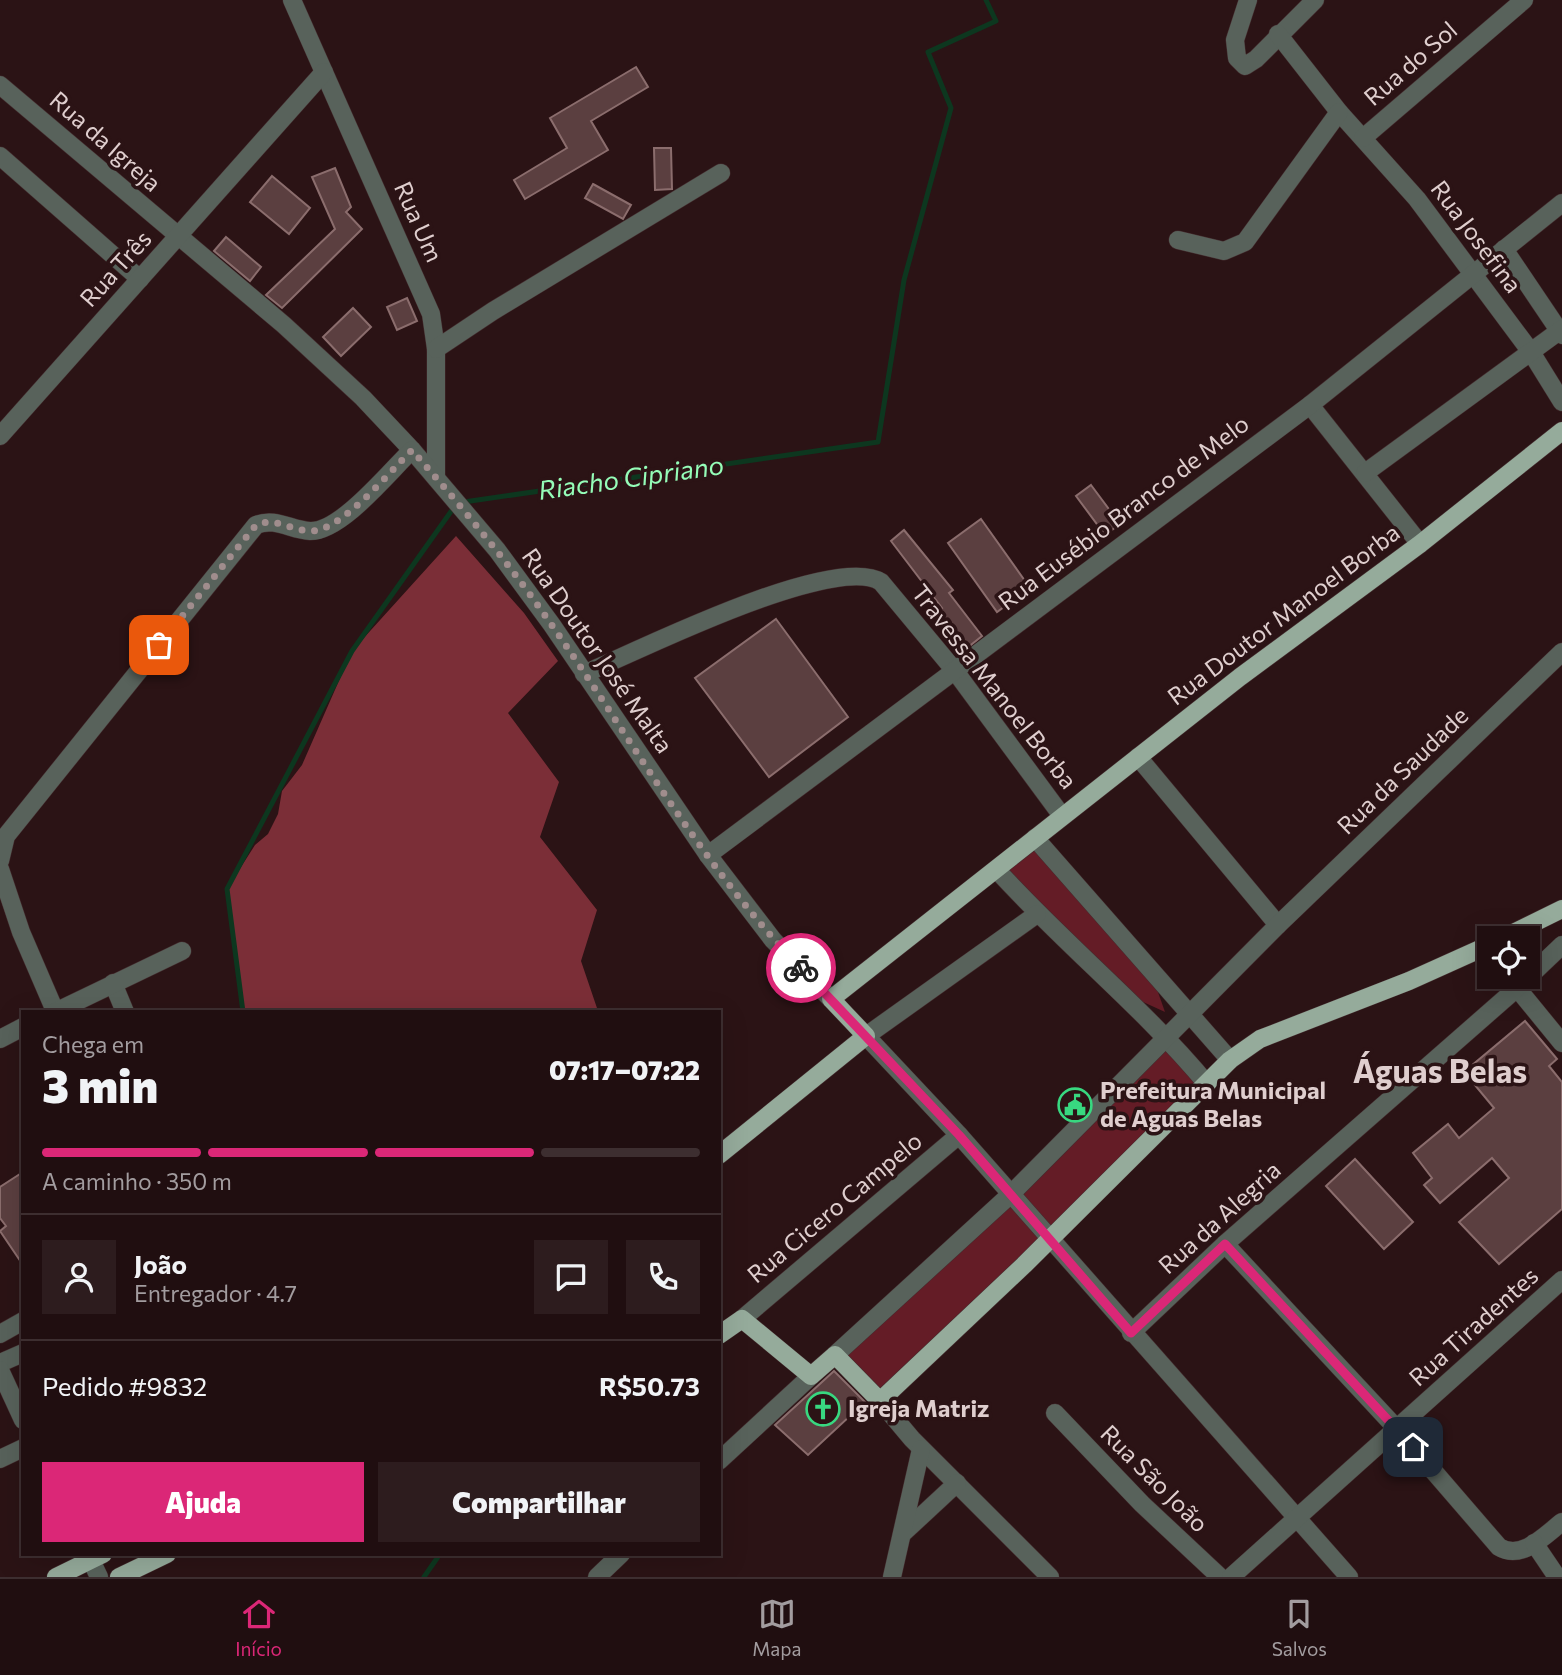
<!DOCTYPE html>
<html lang="pt">
<head>
<meta charset="utf-8">
<style>
	body { margin:0; font-family:Commissioner,sans-serif; background:#2d1c1e; color:#f1f3f6; height:100vh; display:flex; flex-direction:column; font-size:26px; white-space:nowrap }
	* { box-sizing:border-box; margin:0 }
	p { font-size:23px; color:#a29c9f }
	.icon { flex:none; width:38px; height:38px; fill:none; stroke:currentColor; stroke-width:2; stroke-linecap:round; stroke-linejoin:round }
	.map { position:relative; flex:1; overflow:hidden }
	.panel { position:absolute; left:21px; top:1010px; width:700px; height:546px; display:flex; flex-direction:column; background:#200e10; border-radius:0px; box-shadow:0 7px 28px #0002,0 0 0 2px #3d2e30 }
	.panel>* { flex:none }
	.tools { position:absolute; left:1477px; top:926px; display:grid; gap:14px }
	.tools a { display:grid; place-items:center; width:63px; height:63px; border-radius:0px; background:#200e10; box-shadow:0 7px 28px #0002,0 0 0 2px #3d2e30; font-size:35px }
	.pin { position:absolute; display:grid; place-items:center; width:60px; height:60px; color:#fff; margin:-30px; border-radius:14px; box-shadow:0 4px 10px #0006 }
	.courier { position:absolute; display:grid; place-items:center; width:70px; height:70px; margin:-35px; border:5px solid #db2777; border-radius:50%; background:#fff; color:#222; box-shadow:0 2px 9px #0007 }
	.headline em { font-style:normal; font-weight:800 }
	.headline div { display:flex; flex-direction:column-reverse }
	.headline { display:flex; align-items:center; justify-content:space-between; height:119px; padding:0 21px }
	h1 { font-size:46px; font-weight:800; line-height:52px }
	.bar { display:grid; grid-template-columns:repeat(4,1fr); gap:10px 7px; align-content:center; height:84px; padding:0 21px }
	.bar i { height:9px; border-radius:5px; background:#3d2e30 }
	.bar .selected { background:#db2777 }
	.bar p { grid-column:span 4 }
	.line { display:flex; align-items:center; gap:18px; padding:0 21px; border-top:2px solid #3d2e30 }
	.line div { flex:1 }
	.round { display:grid; place-items:center; flex:none; width:74px; height:74px; border-radius:0px; background:#2d1c1e }
	.cta { display:flex; gap:14px; margin-top:auto; padding:14px 21px }
	.cta a { flex:1; height:80px; border-radius:0px; background:#db2777; color:#fff; font-size:28px; font-weight:800; line-height:80px; text-align:center }
	.cta a+a { background:#2d1c1e; color:#f1f3f6 }
	.dock { display:flex; justify-content:space-around; align-items:center; height:98px; border-top:2px solid #3d2e30; background:#200e10; font-size:19px; color:#a29c9f }
	.dock a { display:grid; justify-items:center; gap:4px }
	.dock .selected { color:#db2777 }
	.map>svg:first-child { display:block }
</style>
</head>
<body>
<div class="map">
<svg width="1562" height="1577" viewBox="0 0 1562 1577">
	<rect width="100%" height="100%" fill="#2b1315"/>
	<g fill="#641c26">
		<path d="M1036 847 1153 978 1165 1012 1130 996 1005 871Z"/>
		<path d="M1167 1043 1200 1082 1049 1236 1017 1194Z"/>
		<path d="M1011 1201 1043 1238 880 1395 841 1356Z"/>
	</g>
	<path fill="#7b2e37" d="M456 536 524 613 558 661 508 713 559 782 540 837 597 910 581 961 598 1011H243L227 889 255 845 268 834 278 814 282 791 302 765 352 651Z"/>
	<g fill="none" stroke-linecap="round" stroke-linejoin="round">
		<g stroke="#0d371f" stroke-width="5">
			<path d="M243 1012 227 889 352 651 457 503 878 442 904 280 951 108 928 52 996 21 986 0"/>
			<path d="M424 1577 440 1554"/>
		</g>
	</g>
	<g fill="#5b3f40" stroke="#8b6d6d" stroke-width="2">
		<path d="M636 67 648 87 591 121 608 150 525 199 514 180 567 148 550 118Z"/>
		<path d="M654 148H671L672 189 655 190Z"/>
		<path d="M335 168 351 207 346 212 362 229 282 308 266 295 335 229 312 177Z"/>
		<path d="M272 176 310 208 289 234 250 202Z"/>
		<path d="M593 184 631 205 623 219 585 198Z"/>
		<path d="M226 237 261 267 250 281 214 251Z"/>
		<path d="M407 298 417 321 397 330 387 307Z"/>
		<path d="M353 308 371 327 341 356 323 337Z"/>
		<path d="M1091 485 1120 524 1105 535 1076 496Z"/>
		<path d="M981 519 1030 588 997 612 948 543Z"/>
		<path d="M904 530 953 590 949 593 982 636 967 648 939 610 942 608 891 541Z"/>
		<path d="M776 619 848 717 769 777 695 678Z"/>
		<path d="M1525 1021 1557 1059 1549 1066 1562 1082V1209L1499 1264 1459 1222 1509 1178 1492 1158 1440 1203 1424 1185 1432 1178 1413 1153 1448 1124 1459 1138 1494 1108 1464 1072Z"/>
		<path d="M1355 1159 1413 1222 1384 1249 1326 1186Z"/>
		<path d="M23 1172V1265L0 1231 6 1226 0 1218V1187Z"/>
		<path d="M834 1371 865 1402 808 1455 775 1425Z"/>
	</g>
	<g fill="none" stroke-linecap="round" stroke-linejoin="round">
		<defs>
			<g id="minor">
				<path d="M292 0 431 314 436 349V478"/>
				<path d="M1248 0 1235 40 1237 58 1245 66 1256 59 1315 0"/>
				<path d="M1278 34 1339 112 1417 199 1531 352 1562 402"/>
				<path d="M0 85 284 325 363 398 412 450 497 550 552 625 708 855 773 940 831 999"/>
				<path d="M1363 138 1524 0"/>
				<path d="M0 156 140 279"/>
				<path d="M1178 240 1224 251 1245 242 1339 112"/>
				<path d="M1504 249 1562 335"/>
				<path d="M436 349 493 311 721 173"/>
				<path d="M1310 405 1420 544"/>
				<path d="M0 436 324 72"/>
				<path d="M1365 473 1562 329"/>
				<path d="M584 674C637 651 835 552 881 582L955 671 1062 816"/>
				<path d="M1138 757 1278 925"/>
				<path d="M1035 838 1230 1060"/>
				<path d="M708 855 1310 405 1562 203"/>
				<path d="M0 861 6 836 256 525C275 517 291 530 310 531 341 532 389 472 412 450"/>
				<path d="M0 869 21 932 55 1011"/>
				<path d="M997 870C1064 944 1143 1007 1207 1084"/>
				<path d="M1037 914 866 1036 959 1135 1349 1577"/>
				<path d="M113 983 125 1012"/>
				<path d="M1517 988 1562 1043"/>
				<path d="M55 1012 182 951"/>
				<path d="M0 1039 23 1027"/>
				<path d="M1225 1244 1398 1430 1499 1547C1522 1561 1545 1535 1562 1522"/>
				<path d="M742 1319 959 1135"/>
				<path d="M1131 1333 1225 1244 1517 988 1562 945"/>
				<path d="M0 1334 23 1321"/>
				<path d="M835 1355 1011 1194 1278 925 1562 652"/>
				<path d="M0 1363 23 1353"/>
				<path d="M0 1370 23 1420"/>
				<path d="M880 1401 912 1439 1050 1577"/>
				<path d="M1055 1413 1142 1504 1220 1577"/>
				<path d="M0 1459 23 1448"/>
				<path d="M719 1461 811 1376"/>
				<path d="M902 1534 957 1483"/>
				<path d="M1534 1543 1557 1577"/>
				<path d="M88 1554 99 1577"/>
				<path d="M597 1577 621 1554"/>
				<path d="M892 1577 921 1449"/>
				<path d="M1231 1577 1562 1280"/>
			</g>
			<g id="major">
				<path d="M1503 938 1562 909"/>
				<path d="M719 1155 866 1036 831 999 1240 677 1420 544 1562 431"/>
				<path d="M719 1335 742 1319 811 1376 835 1355 880 1401 1024 1265 1230 1060 1260 1039 1409 981 1489 945"/>
				<path d="M56 1577 103 1554"/>
				<path d="M119 1577 167 1554"/>
			</g>
		</defs>
		<use href="#minor" stroke="#442d2f" stroke-width="19"/>
		<use href="#major" stroke="#442d2f" stroke-width="19"/>
		<use href="#minor" stroke="#58625b" stroke-width="18"/>
		<use href="#major" stroke="#95ab9b" stroke-width="18"/>
	</g>
	<g fill="none" stroke-linecap="round" stroke-linejoin="round">
		<path stroke="#a08d8d" stroke-width="7" stroke-dasharray="0 12.6" d="M159 645 256 525C275 517 291 530 310 531 341 532 389 472 412 450 461 506 509 563 551 624 632 739 702 867 801 968"/>
		<path stroke="#db2777" stroke-width="9" d="M801 968 959 1135 1131 1333 1225 1244 1413 1447"/>
	</g>
	<defs>
		<symbol id="civic-ring" viewBox="-11 -11 22 22"><circle r="9.5" fill="#2b1315" stroke="#38d880" stroke-width="1.5"/><path d="M-.6-6.5H3V-4.5H.6V-3L4-1V1h2V6H-6V1h2V-1L-.6-3ZM-1.2 2.5V6h2.4V2.5Z" fill="#38d880"/></symbol>
		<symbol id="church-ring" viewBox="-11 -11 22 22"><circle r="9.5" fill="#2b1315" stroke="#38d880" stroke-width="1.5"/><path d="M-1.2-6h2.4v3.5h3.3v2.4h-3.3V6h-2.4V-.1h-3.3v-2.4h3.3Z" fill="#38d880"/></symbol>
	</defs>
	<g fill-rule="evenodd">
		<use href="#civic-ring" x="1056" y="1086" width="38" height="38"/>
		<use href="#church-ring" x="804" y="1390" width="38" height="38"/>
	</g>
	<g text-anchor="middle" stroke-width="7" stroke-linejoin="round" paint-order="stroke">
		<g font-size="24" fill="#dfcece" stroke="#2b1315">
			<text transform="translate(1411 64) rotate(-41)" y="8">Rua do Sol</text>
			<text transform="translate(105 142) rotate(41)" y="8">Rua da Igreja</text>
			<text transform="translate(418 222) rotate(66)" y="8">Rua Um</text>
			<text transform="translate(1476 237) rotate(53)" y="8">Rua Josefina</text>
			<text transform="translate(116 269) rotate(-48)" y="8">Rua Três</text>
			<text transform="translate(1124 513) rotate(-37)" y="8">Rua Eusébio Branco de Melo</text>
			<text transform="translate(1284 615) rotate(-37)" y="8">Rua Doutor Manoel Borba</text>
			<text transform="translate(597 651) rotate(55)" y="8">Rua Doutor José Malta</text>
			<text transform="translate(994 687) rotate(52)" y="8">Travessa Manoel Borba</text>
			<text transform="translate(1403 771) rotate(-44)" y="8">Rua da Saudade</text>
			<text transform="translate(835 1208) rotate(-40)" y="8">Rua Cicero Campelo</text>
			<text transform="translate(1220 1218) rotate(-42)" y="8">Rua da Alegria</text>
			<text transform="translate(1474 1327) rotate(-42)" y="8">Rua Tiradentes</text>
			<text transform="translate(1154 1479) rotate(45)" y="8">Rua São João</text>
		</g>
		<g font-size="24" font-weight="bold" fill="#dfcece" stroke="#2b1315" text-anchor="start">
			<text x="1100" y="1099">Prefeitura Municipal<tspan x="1100" dy="28">de Aguas Belas</tspan></text>
			<text x="848" y="1417">Igreja Matriz</text>
		</g>
		<g font-size="26" font-style="italic" fill="#95fdb8" stroke="#2b1315">
			<text transform="translate(631 478) rotate(-8)" y="9">Riacho Cipriano</text>
		</g>
		<g font-size="32" font-weight="bold" fill="#dfcece" stroke="#2b1315">
			<text x="1440" y="1083">Águas Belas</text>
		</g>
	</g>
</svg>
<div class="tools">
<a><svg class="icon" aria-label="locate" viewBox="0 0 24 24"><circle cx="12" cy="12" r="6"/><path d="M12 2v4M12 18v4M2 12h4M18 12h4"/></svg></a>
</div>
<div class="pin" style="left:159px;top:645px;background:#ea580c"><svg class="icon" aria-label="bag" viewBox="0 0 24 24"><path d="M5 8h14l-1 12H6zM9 8a3 3 0 0 1 6 0"/></svg></div>
<div class="pin" style="left:1413px;top:1447px;background:#1f2937"><svg class="icon" aria-label="home" viewBox="0 0 24 24"><path d="M3 11l9-7 9 7M6 9v11h12V9"/></svg></div>
<div class="courier" style="left:801px;top:968px"><svg class="icon" aria-label="bike" viewBox="0 0 24 24"><circle cx="6" cy="16" r="4"/><circle cx="18" cy="16" r="4"/><path d="M6 16l4-8h5l3 8M10 8l3 8H6M13 5h3"/></svg></div>
<section class="panel">
<div class="headline"><div><h1>3 min</h1><p>Chega em</p></div><em>07:17–07:22</em></div>
<div class="bar"><i class="selected"></i><i class="selected"></i><i class="selected"></i><i></i><p>A caminho · 350 m</p></div>
<div class="line" style="height:126px"><a class="round"><svg class="icon" aria-label="person" viewBox="0 0 24 24"><circle cx="12" cy="8" r="4"/><path d="M4 21q1-7 8-7t8 7"/></svg></a><div><b>João</b><p>Entregador · 4.7</p></div><a class="round"><svg class="icon" aria-label="chat" viewBox="0 0 24 24"><path d="M4 5h16v11H9l-5 4z"/></svg></a><a class="round"><svg class="icon" aria-label="phone" viewBox="0 0 24 24"><path d="M5 4h4l2 5-3 2q2 4 5 5l2-3 5 2v4C11 20 4 13 5 4z"/></svg></a></div>
<div class="line" style="height:91px"><div>Pedido #9832</div><b>R$50.73</b></div>
<div class="cta"><a>Ajuda</a><a>Compartilhar</a></div>
</section>
</div>
<nav class="dock">
<a class="selected"><svg class="icon" aria-label="home" viewBox="0 0 24 24"><path d="M3 11l9-7 9 7M6 9v11h12V9"/></svg>Início</a>
<a><svg class="icon" aria-label="map" viewBox="0 0 24 24"><path d="M3 6l6-2 6 2 6-2v14l-6 2-6-2-6 2zM9 4v14M15 6v14"/></svg>Mapa</a>
<a><svg class="icon" aria-label="saved" viewBox="0 0 24 24"><path d="M7 4h10v16l-5-4-5 4z"/></svg>Salvos</a>
</nav>
</body>
</html>
